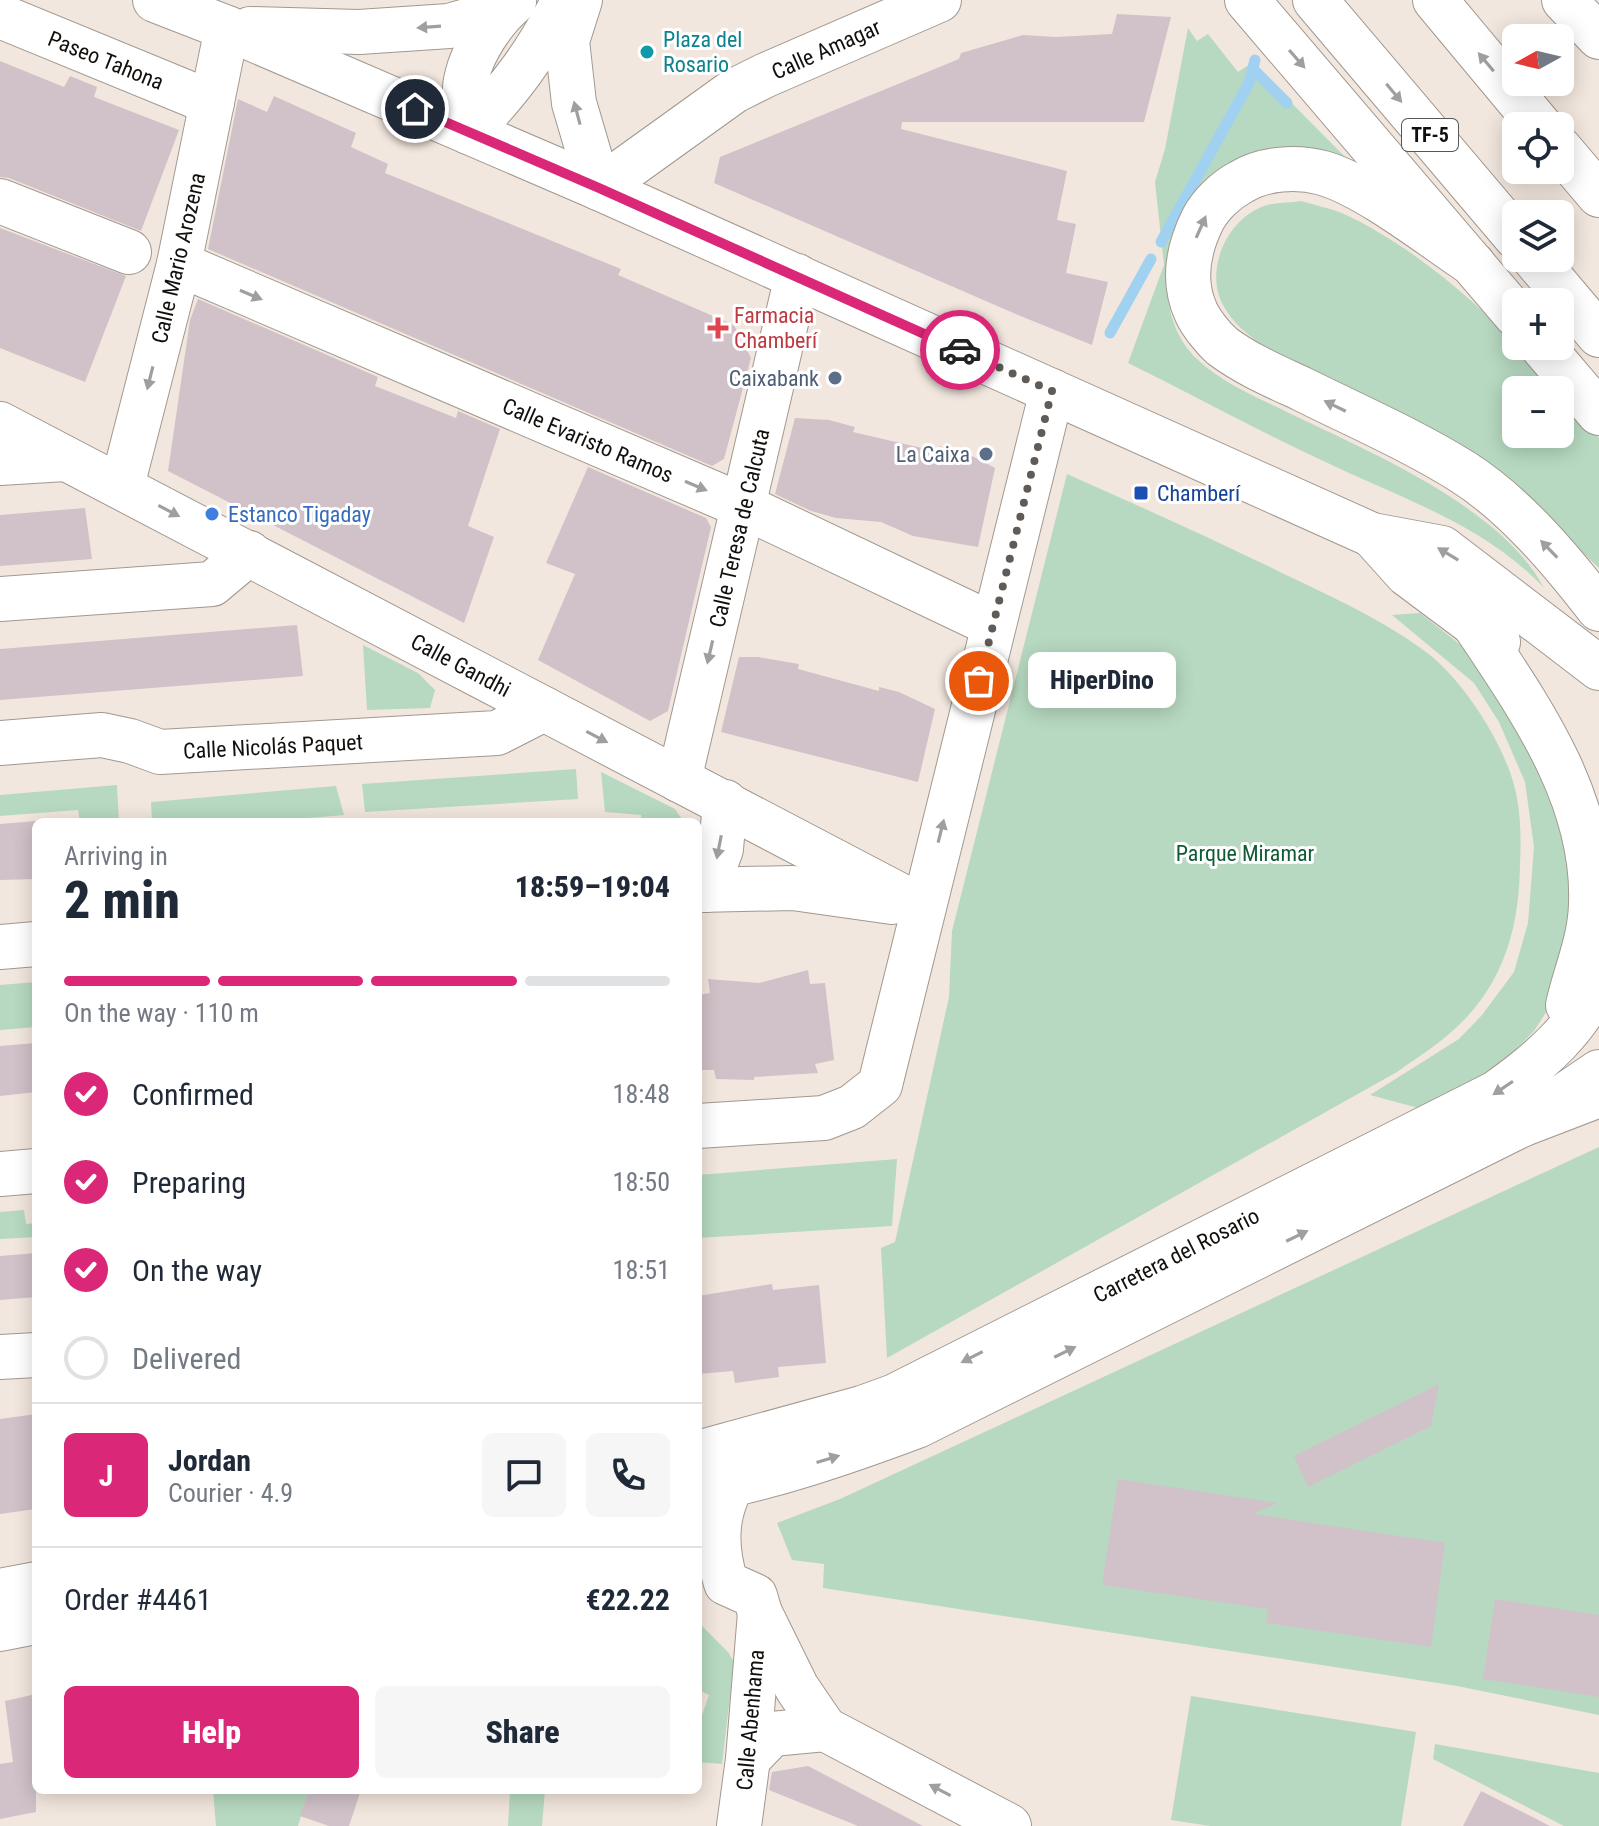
<!DOCTYPE html>
<html lang="en">
<head>
<meta charset="utf-8">
<style>
	body { margin:0; font-family:"Roboto Condensed",sans-serif; background:#f6f6f7; color:#1f2937; height:100vh; display:flex; flex-direction:column; font-size:30px; white-space:nowrap }
	* { box-sizing:border-box; margin:0 }
	p { font-size:26px; color:#747a83 }
	.icon { flex:none; width:44px; height:44px; fill:none; stroke:currentColor; stroke-width:2; stroke-linecap:round; stroke-linejoin:round }
	.map { position:relative; flex:1; overflow:hidden }
	.side { position:absolute; left:32px; top:818px; width:670px; height:976px; display:flex; flex-direction:column; background:#fff; border-radius:12px; box-shadow:0 4px 20px #0003 }
	.side>* { flex:none }
	.needle { width:52px; rotate:262deg }
	.fabs { position:absolute; left:1502px; top:24px; display:grid; gap:16px }
	.fabs a { display:grid; place-items:center; width:72px; height:72px; border-radius:12px; background:#fff; box-shadow:0 4px 20px #0003; font-size:40px }
	.pin { position:absolute; display:grid; place-items:center; width:68px; height:68px; color:#fff; margin:-34px; border:4px solid #fff; border-radius:50%; box-shadow:0 2px 8px #0007 }
	.courier { position:absolute; display:grid; place-items:center; width:80px; height:80px; margin:-40px; border:6px solid #db2777; border-radius:50%; background:#fff; color:#222; box-shadow:0 2px 10px #0007 }
	.bubble { position:absolute; height:56px; border-radius:12px; background:#fff; box-shadow:0 4px 20px #0003; font-size:26px; font-weight:800; line-height:56px; text-align:center }
	.summary em { font-style:normal; font-weight:800 }
	.summary div { display:flex; flex-direction:column-reverse }
	.summary { display:flex; align-items:center; justify-content:space-between; height:136px; padding:0 32px }
	h1 { font-size:52px; font-weight:800; line-height:60px }
	.bar { display:grid; grid-template-columns:repeat(4,1fr); gap:12px 8px; align-content:center; height:96px; padding:0 32px }
	.bar i { height:10px; border-radius:6px; background:#e0e1e3 }
	.bar .active { background:#db2777 }
	.bar p { grid-column:span 4 }
	.line { display:flex; align-items:center; gap:20px; padding:0 32px; border-top:2px solid #e0e1e3 }
	.line div { flex:1 }
	.round { display:grid; place-items:center; flex:none; width:84px; height:84px; border-radius:12px; background:#f6f6f7 }
	ol { padding:0 32px; list-style:none }
	li { display:flex; align-items:center; gap:24px; height:88px }
	li p { margin-inline-start:auto }
	li .icon { padding:8px; border-radius:50%; background:#db2777; color:#fff; stroke-width:4 }
	li:last-child { color:#747a83 }
	li i { width:44px; height:44px; border:4px solid #e0e1e3; border-radius:50% }
	.primary-button { display:flex; gap:16px; margin-top:auto; padding:16px 32px }
	.primary-button a { flex:1; height:92px; border-radius:12px; background:#db2777; color:#fff; font-size:32px; font-weight:800; line-height:92px; text-align:center }
	.primary-button a+a { background:#f6f6f7; color:#1f2937 }
	.map>svg:first-child { display:block }
</style>
</head>
<body>
<div class="map">
<svg width="1599" height="1826" viewBox="0 0 1599 1826">
	<rect width="100%" height="100%" fill="#f2e7de"/>
	<g fill="#b7d9c1">
		<path d="M1188 28 1197 41 1208 34 1238 72 1252 63 1357 169 1300 152 1169 251C1164 290 1167 330 1197 359 1223 384 1259 398 1291 414 1372 453 1501 507 1544 588 1483 523 1397 497 1319 459 1254 429 1192 394 1128 363L1164 265 1155 182 1165 149Z"/>
		<path d="M1301 201C1314 205 1329 208 1342 213 1423 250 1502 324 1558 390H1516V434H1560V392L1599 438V568L1498 475 1267 348C1250 337 1233 324 1223 305 1204 270 1227 219 1264 206 1275 202 1290 203 1301 201Z"/>
		<path d="M1067 474C1139 506 1211 538 1282 573 1332 597 1386 621 1430 655 1467 685 1509 751 1517 798 1521 819 1521 843 1520 865 1519 926 1505 980 1460 1024 1442 1042 1418 1057 1397 1072L887 1358 881 1248 895 1242 949 997 952 931Z"/>
		<path d="M1420 613 1476 657 1537 742 1577 861 1563 986 1534 1031 1504 1061 1487 1076 1422 1109 1370 1095 1459 1039 1482 1015 1514 972 1528 923 1534 847 1525 782 1499 722 1474 683 1392 615Z"/>
		<path d="M363 645 418 673 435 690 430 708 367 710Z"/>
		<path d="M576 769 578 799 365 812 362 784Z"/>
		<path d="M601 772 675 809 684 822H642L641 815 605 812Z"/>
		<path d="M117 785 119 822H80L78 810 0 816V795Z"/>
		<path d="M336 786 344 815 260 822H152L151 802Z"/>
		<path d="M36 982V1027L0 1030V985Z"/>
		<path d="M1599 1147V1715L1457 1686 823 1588 824 1564 792 1560 777 1523 840 1499Z"/>
		<path d="M897 1159 892 1226 698 1238V1175Z"/>
		<path d="M24 1210 26 1224 36 1223V1237L0 1239V1212Z"/>
		<path d="M698 1622 728 1652 734 1662 722 1764 698 1762V1727L709 1695 698 1690Z"/>
		<path d="M1191 1696 1416 1732 1401 1826H1210L1171 1820Z"/>
		<path d="M1435 1744 1599 1773V1826H1564L1433 1759Z"/>
		<path d="M213 1790H309L298 1826H216Z"/>
		<path d="M510 1790H545L542 1826H508Z"/>
	</g>
	<g fill="none" stroke-linecap="round" stroke-linejoin="round">
		<g stroke="#a1d1f0" stroke-width="11">
			<path d="M1254 70 1287 103"/>
			<path d="M1161 242 1249 83 1255 60"/>
			<path d="M1110 333 1151 259"/>
		</g>
	</g>
	<g fill="#d0c2c8">
		<path d="M1117 14 1171 17 1144 122H902L901 129 1067 171 1057 220 1076 224 1066 273 1108 282 1092 345 1018 315 714 183 720 157 959 59 961 53 1023 35 1056 37 1112 34Z"/>
		<path d="M0 61 64 87 70 76 97 87 94 97 179 130 141 231 9 178 0 177Z"/>
		<path d="M274 96 356 133 351 147 388 164 385 173 621 269 618 275 734 325 751 358 724 459 712 466 208 249 238 99 267 112Z"/>
		<path d="M0 228 126 276 85 382 0 348Z"/>
		<path d="M198 299 378 377 375 386 456 418 458 411 500 429 468 526 494 537 464 623 168 471 190 320Z"/>
		<path d="M795 418 829 420 855 427 853 432 939 452V446L972 456 995 468 978 547 913 536 881 522 836 518 811 511 775 494Z"/>
		<path d="M588 467 706 518 711 527 668 711 650 721 538 660 575 574 546 563Z"/>
		<path d="M85 508 92 559 0 566V515Z"/>
		<path d="M297 625 303 676 0 700V649Z"/>
		<path d="M739 657H758L799 664 798 669 879 691V687L899 692 935 709 918 782 721 732Z"/>
		<path d="M36 821V879L0 880V824Z"/>
		<path d="M808 970 810 984 825 983 834 1060 815 1064 818 1073 754 1077V1080L716 1079 714 1070H698V995L710 993 708 979 759 983Z"/>
		<path d="M36 1043V1092L0 1096V1046Z"/>
		<path d="M36 1253V1297L0 1300V1256Z"/>
		<path d="M772 1284 773 1290 819 1285 826 1363 778 1367 779 1377 735 1383 733 1371 698 1374V1296Z"/>
		<path d="M1439 1384 1431 1426 1308 1487 1294 1456Z"/>
		<path d="M36 1414V1509L0 1514V1419Z"/>
		<path d="M1118 1479 1277 1503 1253 1514 1445 1543 1431 1647 1266 1623 1268 1609 1102 1585Z"/>
		<path d="M1495 1599 1599 1615V1697L1483 1679Z"/>
		<path d="M36 1694V1812L0 1819V1764L13 1762 5 1701Z"/>
		<path d="M808 1766 923 1826H858L769 1790 772 1772Z"/>
		<path d="M309 1790H361L349 1826H329L300 1816Z"/>
		<path d="M1481 1791 1550 1826H1463Z"/>
	</g>
	<g fill="none" stroke-linecap="round" stroke-linejoin="round">
		<defs>
			<g id="street">
				<path d="M0 16 212 103"/>
				<path d="M599 188 734 91 766 75 939 0"/>
				<path d="M0 201 129 252"/>
				<path d="M179 264 745 507 993 625"/>
				<path d="M0 424 922 907"/>
				<path d="M0 463 65 459"/>
				<path d="M122 486 179 264 227 28"/>
				<path d="M0 599 212 584 249 553"/>
				<path d="M0 743 102 735 130 741 160 752 497 733 544 709"/>
				<path d="M679 780 797 276"/>
				<path d="M698 890 793 888 892 902"/>
				<path d="M706 890 721 849 725 802"/>
				<path d="M0 947 36 944"/>
				<path d="M698 1126 824 1118 852 1107 880 1085 1052 391"/>
				<path d="M0 1174 36 1171"/>
				<path d="M0 1357 36 1355"/>
				<path d="M746 1456C720 1502 710 1531 726 1583L755 1596 760 1613 797 1688 825 1729 1009 1826"/>
				<path d="M748 1759 772 1734 825 1729"/>
				<path d="M739 1826 748 1759 760 1613"/>
			</g>
			<g id="secondary">
				<path d="M155 0 227 28 599 188 1372 535 1442 548 1599 668"/>
				<path d="M580 0 567 41 574 103 599 188"/>
				<path d="M1564 0 1599 37"/>
				<path d="M250 29 359 32 449 26 505 10"/>
				<path d="M469 132C511 88 536 55 564 0"/>
				<path d="M469 132C466 114 462 94 467 76 473 50 494 19 514 2"/>
				<path d="M1372 535 1407 574 1498 642"/>
				<path d="M1474 624C1529 707 1595 798 1591 904 1590 941 1576 970 1568 1005"/>
				<path d="M698 1453 862 1408 895 1396 1496 1093C1537 1064 1585 1025 1599 975"/>
				<path d="M698 1492C774 1477 845 1453 917 1426L1521 1125 1599 1072"/>
				<path d="M0 1591 36 1584"/>
				<path d="M0 1629 36 1622"/>
			</g>
			<g id="highway">
				<path d="M1247 0 1516 315"/>
				<path d="M1315 0 1516 237"/>
				<path d="M1435 0 1540 126"/>
				<path d="M1560 149 1599 195"/>
				<path d="M1534 258 1599 335"/>
				<path d="M1473 264C1432 237 1368 186 1323 173 1297 166 1264 168 1241 182 1226 190 1211 204 1203 219 1188 249 1182 281 1196 312 1201 323 1213 338 1222 346 1246 364 1274 376 1302 389 1356 416 1412 440 1463 472 1516 506 1561 560 1599 609"/>
				<path d="M1542 346 1599 413"/>
				<path d="M1521 1125 1599 1095"/>
			</g>
		</defs>
		<use href="#street" stroke="#a1988f" stroke-width="46"/>
		<use href="#secondary" stroke="#a1988f" stroke-width="46"/>
		<use href="#highway" stroke="#a1988f" stroke-width="46"/>
		<use href="#street" stroke="#fff" stroke-width="44"/>
		<use href="#secondary" stroke="#fff" stroke-width="44"/>
		<use href="#highway" stroke="#fff" stroke-width="44"/>
	</g>
	<defs><path id="oneway-solid" d="M-6-.8H1V-3.2L6.5 0L1 3.2V.8H-6Z" transform="scale(2)"/></defs>
	<g fill="#a09f9e">
		<use href="#oneway-solid" transform="translate(429 27) rotate(176)"/>
		<use href="#oneway-solid" transform="translate(1297 59) rotate(49)"/>
		<use href="#oneway-solid" transform="translate(1486 62) rotate(-130)"/>
		<use href="#oneway-solid" transform="translate(1394 93) rotate(50)"/>
		<use href="#oneway-solid" transform="translate(577 113) rotate(-105)"/>
		<use href="#oneway-solid" transform="translate(1201 227) rotate(-66)"/>
		<use href="#oneway-solid" transform="translate(251 295) rotate(23)"/>
		<use href="#oneway-solid" transform="translate(150 378) rotate(104)"/>
		<use href="#oneway-solid" transform="translate(1335 406) rotate(-154)"/>
		<use href="#oneway-solid" transform="translate(696 486) rotate(23)"/>
		<use href="#oneway-solid" transform="translate(169 511) rotate(28)"/>
		<use href="#oneway-solid" transform="translate(1549 549) rotate(-134)"/>
		<use href="#oneway-solid" transform="translate(1448 554) rotate(-149)"/>
		<use href="#oneway-solid" transform="translate(710 652) rotate(103)"/>
		<use href="#oneway-solid" transform="translate(597 737) rotate(28)"/>
		<use href="#oneway-solid" transform="translate(941 831) rotate(-76)"/>
		<use href="#oneway-solid" transform="translate(719 847) rotate(101)"/>
		<use href="#oneway-solid" transform="translate(1503 1088) rotate(146)"/>
		<use href="#oneway-solid" transform="translate(1297 1236) rotate(-26)"/>
		<use href="#oneway-solid" transform="translate(1065 1352) rotate(-26)"/>
		<use href="#oneway-solid" transform="translate(972 1357) rotate(153)"/>
		<use href="#oneway-solid" transform="translate(828 1459) rotate(-17)"/>
		<use href="#oneway-solid" transform="translate(940 1790) rotate(-152)"/>
	</g>
	<g fill="none" stroke-linecap="round" stroke-linejoin="round">
		<path stroke="#605b56" stroke-width="8" stroke-dasharray="0 14.4" d="M960 350 1052 391 979 681"/>
		<path stroke="#db2777" stroke-width="10" d="M415 109 599 188 960 350"/>
	</g>
	<circle fill="#0f9aa8" stroke="#fff" stroke-width="3" cx="647" cy="52" r="8"/>
	<path fill="#e0444e" stroke="#fff" stroke-width="3" d="M714 316h8v8h8v8h-8v8h-8v-8h-8v-8h8z"/>
	<g fill="#5c6f8a" stroke="#fff" stroke-width="3">
		<circle cx="835" cy="378" r="8"/>
		<circle cx="986" cy="454" r="8"/>
	</g>
	<rect fill="#1a4fb4" stroke="#fff" stroke-width="3" x="1133" y="485" width="16" height="16" rx="4"/>
	<circle fill="#3f7fe0" stroke="#fff" stroke-width="3" cx="212" cy="514" r="8"/>
	<g text-anchor="middle" stroke-width="6" stroke-linejoin="round" paint-order="stroke">
		<rect fill="#fff" stroke="#595755" stroke-width="2" x="1402" y="119" width="56" height="32" rx="6"/>
		<g font-size="20" font-weight="bold" fill="#120f0c">
			<text x="1430" y="142">TF-5</text>
		</g>
		<g font-size="22" fill="#0d838f" stroke="#fff" text-anchor="start">
			<text x="663" y="47">Plaza del<tspan x="663" dy="25">Rosario</tspan></text>
		</g>
		<g font-size="22" fill="#120f0c" stroke="#fff">
			<text transform="translate(826 49) rotate(-24)" y="8">Calle Amagar</text>
			<text transform="translate(106 60) rotate(22)" y="8">Paseo Tahona</text>
			<text transform="translate(178 258) rotate(-77)" y="8">Calle Mario Arozena</text>
			<text transform="translate(588 440) rotate(23)" y="8">Calle Evaristo Ramos</text>
			<text transform="translate(739 528) rotate(-77)" y="8">Calle Teresa de Calcuta</text>
			<text transform="translate(461 665) rotate(28)" y="8">Calle Gandhi</text>
			<text transform="translate(273 746) rotate(-3)" y="8">Calle Nicolás Paquet</text>
			<text transform="translate(1176 1255) rotate(-27)" y="8">Carretera del Rosario</text>
			<text transform="translate(750 1720) rotate(-85)" y="8">Calle Abenhama</text>
		</g>
		<g font-size="22" fill="#be3a42" stroke="#fff" text-anchor="start">
			<text x="734" y="323">Farmacia<tspan x="734" dy="25">Chamberí</tspan></text>
		</g>
		<g font-size="22" fill="#4e5e75" stroke="#fff" text-anchor="end">
			<text x="819" y="386">Caixabank</text>
			<text x="970" y="462">La Caixa</text>
		</g>
		<g font-size="22" fill="#164399" stroke="#fff" text-anchor="start">
			<text x="1157" y="501">Chamberí</text>
		</g>
		<g font-size="22" fill="#366cbe" stroke="#fff" text-anchor="start">
			<text x="228" y="522">Estanco Tigaday</text>
		</g>
		<g font-size="22" fill="#105b33" stroke="#fff">
			<text x="1245" y="861">Parque Miramar</text>
		</g>
	</g>
</svg>
<div class="fabs">
<a><svg class="needle" viewBox="-14 -14 28 28"><path d="M0-13l5 13h-10z" fill="#e53935"/><path d="M0 13l5-13h-10z" fill="#747a83"/></svg></a>
<a><svg class="icon" aria-label="locate" viewBox="0 0 24 24"><circle cx="12" cy="12" r="6"/><path d="M12 2v4M12 18v4M2 12h4M18 12h4"/></svg></a>
<a><svg class="icon" aria-label="layers" viewBox="0 0 24 24"><path d="M12 4l9 5-9 5-9-5zM3 14l9 5 9-5"/></svg></a>
<a>+</a>
<a>−</a>
</div>
<div class="pin" style="left:979px;top:681px;background:#ea580c"><svg class="icon" aria-label="bag" viewBox="0 0 24 24"><path d="M5 8h14l-1 12H6zM9 8a3 3 0 0 1 6 0"/></svg></div>
<div class="pin" style="left:415px;top:109px;background:#1f2937"><svg class="icon" aria-label="home" viewBox="0 0 24 24"><path d="M3 11l9-7 9 7M6 9v11h12V9"/></svg></div>
<div class="courier" style="left:960px;top:350px"><svg class="icon" aria-label="car" viewBox="0 0 24 24"><path d="M5 17H2v-5l4-1 3-4h7l3 4 3 1v5h-3M9 17h6M6 11h13"/><circle cx="7" cy="17" r="2"/><circle cx="17" cy="17" r="2"/></svg></div>
<div class="bubble" style="left:1028px;top:652px;width:148px">HiperDino</div>
<section class="side">
<div class="summary"><div><h1>2 min</h1><p>Arriving in</p></div><em>18:59–19:04</em></div>
<div class="bar"><i class="active"></i><i class="active"></i><i class="active"></i><i></i><p>On the way · 110 m</p></div>
<ol>
<li><svg class="icon" aria-label="check" viewBox="0 0 24 24"><path d="M5 12l5 5 9-10"/></svg>Confirmed<p>18:48</p></li>
<li><svg class="icon" aria-label="check" viewBox="0 0 24 24"><path d="M5 12l5 5 9-10"/></svg>Preparing<p>18:50</p></li>
<li><svg class="icon" aria-label="check" viewBox="0 0 24 24"><path d="M5 12l5 5 9-10"/></svg>On the way<p>18:51</p></li>
<li><i></i>Delivered</li>
</ol>
<div class="line" style="height:144px"><b class="round" style="background:#db2777;color:#fff">J</b><div><b>Jordan</b><p>Courier · 4.9</p></div><a class="round"><svg class="icon" aria-label="chat" viewBox="0 0 24 24"><path d="M4 5h16v11H9l-5 4z"/></svg></a><a class="round"><svg class="icon" aria-label="phone" viewBox="0 0 24 24"><path d="M5 4h4l2 5-3 2q2 4 5 5l2-3 5 2v4C11 20 4 13 5 4z"/></svg></a></div>
<div class="line" style="height:104px"><div>Order #4461</div><b>€22.22</b></div>
<div class="primary-button"><a>Help</a><a>Share</a></div>
</section>
</div>
</body>
</html>
